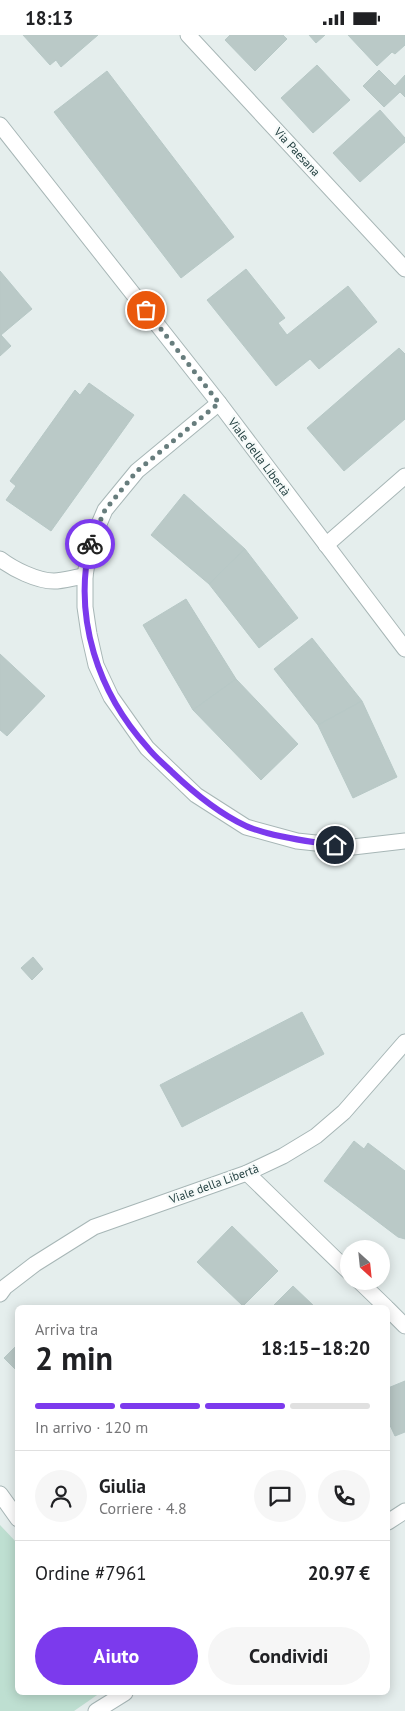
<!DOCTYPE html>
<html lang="it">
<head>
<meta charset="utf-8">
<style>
	body { margin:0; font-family:"PT Sans",sans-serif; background:#f6f6f6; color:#202124; height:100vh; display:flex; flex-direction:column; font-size:19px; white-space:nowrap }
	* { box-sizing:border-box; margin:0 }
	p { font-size:16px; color:#757577 }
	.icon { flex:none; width:28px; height:28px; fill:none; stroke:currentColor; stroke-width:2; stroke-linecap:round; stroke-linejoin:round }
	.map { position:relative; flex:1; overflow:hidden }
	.sheet { position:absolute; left:15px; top:1270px; width:375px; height:390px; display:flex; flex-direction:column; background:#fff; border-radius:8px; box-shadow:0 2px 12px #0003 }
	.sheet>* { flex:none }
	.needle { width:32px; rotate:153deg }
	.buttons { position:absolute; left:340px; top:1205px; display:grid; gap:10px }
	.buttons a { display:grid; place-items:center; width:50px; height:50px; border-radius:50%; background:#fff; box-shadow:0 2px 12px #0003; font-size:25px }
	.pin { position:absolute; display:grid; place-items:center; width:42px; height:42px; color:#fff; margin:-21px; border:2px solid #fff; border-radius:50%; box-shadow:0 1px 5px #0007 }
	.courier { position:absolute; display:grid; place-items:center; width:50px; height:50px; margin:-25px; border:4px solid #7c3aed; border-radius:50%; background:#fff; color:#222; box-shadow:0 1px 6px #0007 }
	.overview em { font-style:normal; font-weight:700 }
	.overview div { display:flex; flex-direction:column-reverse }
	.overview { display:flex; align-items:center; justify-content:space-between; height:85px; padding:0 20px }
	h1 { font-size:32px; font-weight:700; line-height:38px }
	.bar { display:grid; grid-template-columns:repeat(4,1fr); gap:8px 5px; align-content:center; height:60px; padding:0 20px }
	.bar i { height:6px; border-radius:4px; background:#e0e0e0 }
	.bar .active { background:#7c3aed }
	.bar p { grid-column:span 4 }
	.line { display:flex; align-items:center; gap:12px; padding:0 20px; border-top:1px solid #e0e0e0 }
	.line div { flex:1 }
	.round { display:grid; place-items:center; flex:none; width:52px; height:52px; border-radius:26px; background:#f6f6f6 }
	.cta { display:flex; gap:10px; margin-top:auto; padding:10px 20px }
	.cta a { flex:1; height:58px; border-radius:30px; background:#7c3aed; color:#fff; font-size:20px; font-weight:700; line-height:58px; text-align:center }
	.cta a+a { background:#f6f6f6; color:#202124 }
	.status { display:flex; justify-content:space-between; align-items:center; height:35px; padding:0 25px; background:#fff; direction:ltr }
	.status svg { height:14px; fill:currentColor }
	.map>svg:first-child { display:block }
</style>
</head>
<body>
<div class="status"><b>18:13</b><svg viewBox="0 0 49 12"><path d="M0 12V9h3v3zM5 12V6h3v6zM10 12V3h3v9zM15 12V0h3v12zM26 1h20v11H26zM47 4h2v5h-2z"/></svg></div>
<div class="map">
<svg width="405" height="1676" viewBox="0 0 405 1676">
	<rect width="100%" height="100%" fill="#e5eeed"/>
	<path fill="#bedfd1" d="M0 1490 17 1508 18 1658H100L74 1676H0Z"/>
	<g fill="#bac9c7" stroke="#b7c8c6">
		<path d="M23 0H98L61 32 56 25 50 30Z"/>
		<path d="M230 0H283L287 4 255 36 225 5Z"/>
		<path d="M309 0H325L316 8Z"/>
		<path d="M348 0H405V10L395 19 392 17 377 31Z"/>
		<path d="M317 30 350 65 313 98 281 63Z"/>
		<path d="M379 35 395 51 405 40V62L400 57 384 72 363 51Z"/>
		<path d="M107 36 234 202 181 243 54 77Z"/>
		<path d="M380 75 405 103V107L360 147 333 118Z"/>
		<path d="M246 234 285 283 278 288 287 300 348 251 377 287 319 334 310 324 276 351 207 265Z"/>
		<path d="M0 236 32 274 1 300 11 311 0 321Z"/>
		<path d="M399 313 405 319V384L344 436 307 393Z"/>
		<path d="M89 348 134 380 51 496 6 465 16 451 10 446 75 355 80 360Z"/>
		<path d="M184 459 245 514 209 549 151 500Z"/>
		<path d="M245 514 298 583 259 613 209 549Z"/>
		<path d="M186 564 236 644 193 675 143 590Z"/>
		<path d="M312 603 362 666 318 690 274 634Z"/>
		<path d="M0 619 45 661 7 701 0 695Z"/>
		<path d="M236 644 298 709 261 745 193 675Z"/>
		<path d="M362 666 397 742 353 763 318 690Z"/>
		<path d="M33 922 43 934 32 945 21 933Z"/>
		<path d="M302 977 324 1019 182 1092 160 1050Z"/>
		<path d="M354 1106 364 1114 368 1108 405 1136V1204L398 1202 324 1146Z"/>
		<path d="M232 1191 278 1236 243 1271 197 1227Z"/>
		<path d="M293 1251 315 1272H272Z"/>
		<path d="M18 1309V1337L4 1323Z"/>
		<path d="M405 1346V1397L395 1401 388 1386V1353Z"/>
	</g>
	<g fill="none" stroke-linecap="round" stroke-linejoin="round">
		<defs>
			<g id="minor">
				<path d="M188 0 405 234"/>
				<path d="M0 90 219 368 405 614"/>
				<path d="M219 368 137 436 105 475 90 510 85 541V572L89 599 96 630 111 662 147 713 196 760 246 792 297 806 353 812 405 806"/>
				<path d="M326 510 405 441"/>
				<path d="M0 524C13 534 37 546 54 546 64 546 75 542 85 541"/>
				<path d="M247 1138 349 1237"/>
				<path d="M359 1246 386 1272"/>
				<path d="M0 1259 5 1252 35 1229 94 1192 247 1138 283 1121 316 1101 344 1077 405 1007"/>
				<path d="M388 1274 405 1291"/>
				<path d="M0 1459 18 1484"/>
				<path d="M388 1487 405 1476"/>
				<path d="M96 1676 125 1658"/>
			</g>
		</defs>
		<use href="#minor" stroke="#a7b6b6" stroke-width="17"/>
		<use href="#minor" stroke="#fff" stroke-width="15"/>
	</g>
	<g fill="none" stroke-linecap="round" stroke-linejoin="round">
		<path stroke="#677d7d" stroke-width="5" stroke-dasharray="0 9" d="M90 509 105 475 137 436 219 368 146 275"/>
		<path stroke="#7c3aed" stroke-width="6" d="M90 509C73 583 98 658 148 713 155 722 164 729 172 737 194 758 218 778 246 791 252 794 260 796 267 798 290 804 311 807 335 810"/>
	</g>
	<g text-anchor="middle" stroke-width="4.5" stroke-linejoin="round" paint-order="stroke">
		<g font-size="12" fill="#234041" stroke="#f6faf9">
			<text transform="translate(297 117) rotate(47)" y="4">Via Paesana</text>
			<text transform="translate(259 422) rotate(53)" y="4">Viale della Libertà</text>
			<text transform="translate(214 1149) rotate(-20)" y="4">Viale della Libertà</text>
		</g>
	</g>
</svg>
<div class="buttons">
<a><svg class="needle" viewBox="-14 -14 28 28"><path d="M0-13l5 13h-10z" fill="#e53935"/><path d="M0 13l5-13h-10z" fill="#757577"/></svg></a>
</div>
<div class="pin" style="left:146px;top:275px;background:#ea580c"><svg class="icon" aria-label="bag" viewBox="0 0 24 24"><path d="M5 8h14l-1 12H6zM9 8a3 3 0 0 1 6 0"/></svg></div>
<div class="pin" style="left:335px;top:810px;background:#1f2937"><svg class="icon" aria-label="home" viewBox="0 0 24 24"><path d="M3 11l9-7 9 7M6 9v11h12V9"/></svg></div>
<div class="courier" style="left:90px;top:509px"><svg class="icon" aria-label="bike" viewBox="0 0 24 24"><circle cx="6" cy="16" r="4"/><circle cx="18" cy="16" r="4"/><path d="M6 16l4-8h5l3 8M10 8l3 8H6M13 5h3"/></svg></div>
<section class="sheet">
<div class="overview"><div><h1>2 min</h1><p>Arriva tra</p></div><em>18:15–18:20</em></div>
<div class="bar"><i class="active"></i><i class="active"></i><i class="active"></i><i></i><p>In arrivo · 120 m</p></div>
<div class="line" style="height:90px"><a class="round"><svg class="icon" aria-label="person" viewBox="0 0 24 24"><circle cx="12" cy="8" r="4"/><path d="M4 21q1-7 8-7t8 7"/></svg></a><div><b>Giulia</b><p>Corriere · 4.8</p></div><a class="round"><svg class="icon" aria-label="chat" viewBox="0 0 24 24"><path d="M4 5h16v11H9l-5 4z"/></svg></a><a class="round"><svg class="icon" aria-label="phone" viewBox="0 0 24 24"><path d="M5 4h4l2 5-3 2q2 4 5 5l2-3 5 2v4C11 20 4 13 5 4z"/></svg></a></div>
<div class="line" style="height:65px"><div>Ordine #7961</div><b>20.97 €</b></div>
<div class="cta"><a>Aiuto</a><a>Condividi</a></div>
</section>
</div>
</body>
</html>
